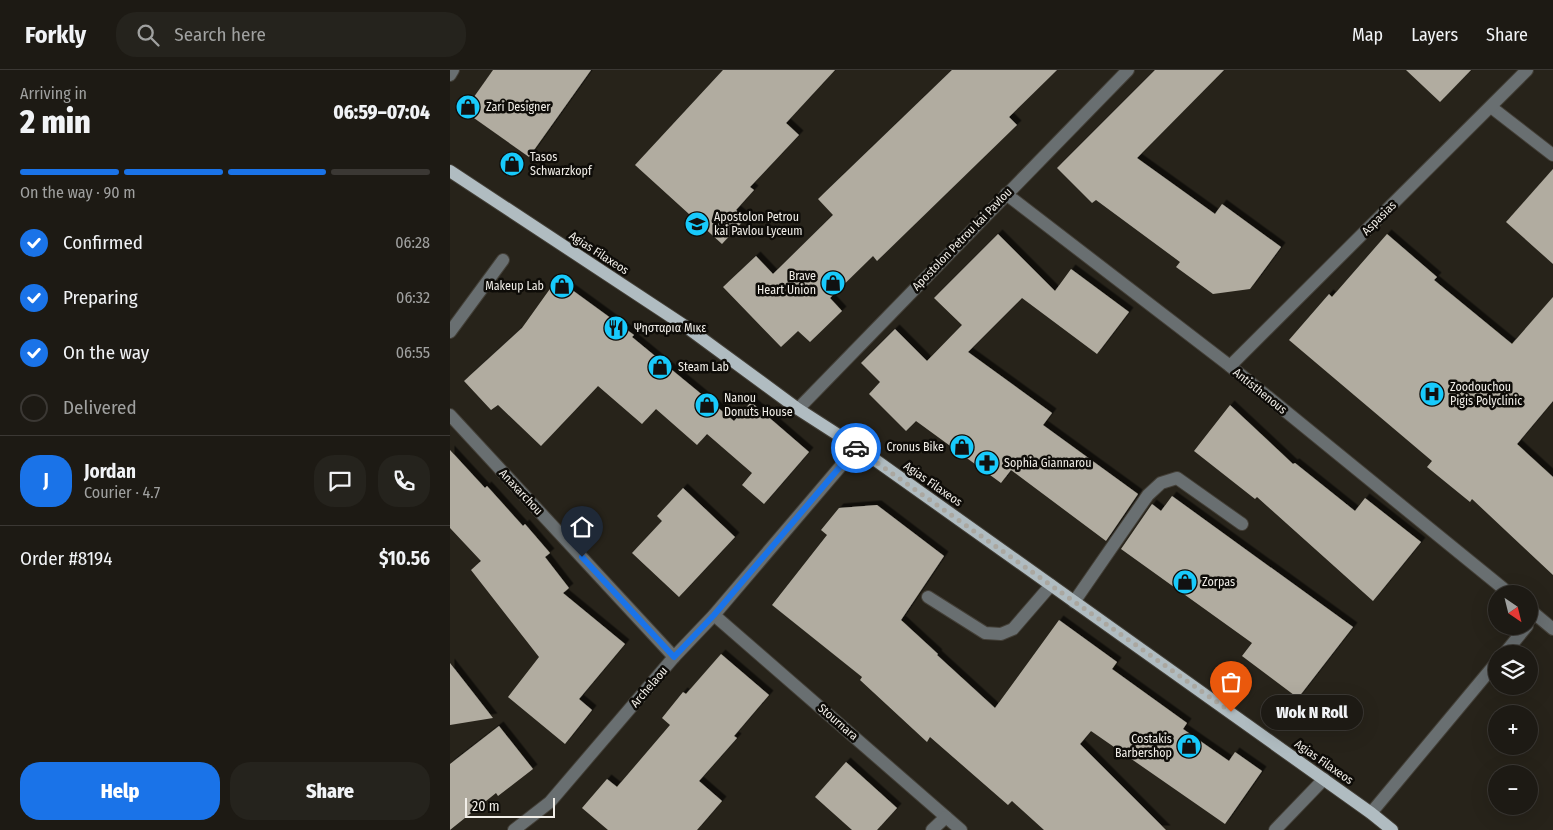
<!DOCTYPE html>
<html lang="en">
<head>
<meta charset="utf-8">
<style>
	body { margin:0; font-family:"Fira Sans Condensed",sans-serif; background:#25231d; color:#f1f3f6; height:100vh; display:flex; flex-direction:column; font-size:19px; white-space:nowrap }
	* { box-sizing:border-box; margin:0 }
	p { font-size:16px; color:#a0a1a0 }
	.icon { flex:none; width:28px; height:28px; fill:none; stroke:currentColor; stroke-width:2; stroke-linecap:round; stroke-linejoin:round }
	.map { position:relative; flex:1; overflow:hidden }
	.drawer { display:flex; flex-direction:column; background:#1d1a14; width:450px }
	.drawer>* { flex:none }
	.needle { width:32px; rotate:145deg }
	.buttons { position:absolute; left:1038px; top:515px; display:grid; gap:10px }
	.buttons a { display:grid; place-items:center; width:50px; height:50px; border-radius:50%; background:#1d1a14; box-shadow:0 5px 20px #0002,0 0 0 1px #3b3834; font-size:25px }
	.scale { position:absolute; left:15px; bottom:12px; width:90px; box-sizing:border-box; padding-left:5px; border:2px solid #f1eee8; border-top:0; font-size:14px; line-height:18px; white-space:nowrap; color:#f1eee8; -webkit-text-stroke:4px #0e0c08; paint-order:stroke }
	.pin { position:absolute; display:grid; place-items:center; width:42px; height:42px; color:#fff; margin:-51px -21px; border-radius:50% 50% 50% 0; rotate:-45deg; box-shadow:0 0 5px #0007 }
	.pin .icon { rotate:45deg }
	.courier { position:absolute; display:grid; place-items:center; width:50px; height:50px; margin:-25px; border:4px solid #1a73e8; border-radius:50%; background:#fff; color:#222; box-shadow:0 1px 6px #0007 }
	.bubble { position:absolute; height:35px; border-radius:18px; background:#1d1a14; box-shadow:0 5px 20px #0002,0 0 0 1px #3b3834; font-size:16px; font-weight:800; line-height:35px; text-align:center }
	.overview em { font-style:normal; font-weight:800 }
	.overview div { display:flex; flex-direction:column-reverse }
	.overview { display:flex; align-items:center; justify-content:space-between; height:85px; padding:0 20px }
	h1 { font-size:32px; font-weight:800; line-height:38px }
	.bar { display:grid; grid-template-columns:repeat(4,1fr); gap:8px 5px; align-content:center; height:60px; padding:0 20px }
	.bar i { height:6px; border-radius:4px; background:#3b3834 }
	.bar .active { background:#1a73e8 }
	.bar p { grid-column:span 4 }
	.line { display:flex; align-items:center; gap:12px; padding:0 20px; border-top:1px solid #3b3834 }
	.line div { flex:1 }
	.round { display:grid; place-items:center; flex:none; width:52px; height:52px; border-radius:20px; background:#25231d }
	ol { padding:0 20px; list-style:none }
	li { display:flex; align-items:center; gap:15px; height:55px }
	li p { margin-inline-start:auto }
	li .icon { padding:5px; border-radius:50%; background:#1a73e8; color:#fff; stroke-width:4 }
	li:last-child { color:#a0a1a0 }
	li i { width:28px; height:28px; border:2px solid #3b3834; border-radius:50% }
	.cta { display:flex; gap:10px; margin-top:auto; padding:10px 20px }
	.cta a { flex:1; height:58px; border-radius:20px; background:#1a73e8; color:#fff; font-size:20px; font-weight:800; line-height:58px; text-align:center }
	.cta a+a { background:#25231d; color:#f1f3f6 }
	header { display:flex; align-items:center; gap:30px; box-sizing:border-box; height:70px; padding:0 25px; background:#1d1a14; border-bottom:1px solid #3b3834 }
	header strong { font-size:24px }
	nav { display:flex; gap:28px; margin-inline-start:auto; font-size:18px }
	.search { width:350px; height:45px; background:#25231d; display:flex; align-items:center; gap:12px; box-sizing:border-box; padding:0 18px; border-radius:20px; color:#a0a1a0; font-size:19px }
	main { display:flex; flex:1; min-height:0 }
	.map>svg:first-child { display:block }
</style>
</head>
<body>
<header>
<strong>Forkly</strong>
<div class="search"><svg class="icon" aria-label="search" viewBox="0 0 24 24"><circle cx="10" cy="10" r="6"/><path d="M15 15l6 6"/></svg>Search here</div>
<nav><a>Map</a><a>Layers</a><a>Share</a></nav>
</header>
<main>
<section class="drawer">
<div class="overview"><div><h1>2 min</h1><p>Arriving in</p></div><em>06:59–07:04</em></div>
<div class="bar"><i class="active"></i><i class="active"></i><i class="active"></i><i></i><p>On the way · 90 m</p></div>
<ol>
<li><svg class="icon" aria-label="check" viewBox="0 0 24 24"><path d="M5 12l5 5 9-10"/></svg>Confirmed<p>06:28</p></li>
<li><svg class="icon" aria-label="check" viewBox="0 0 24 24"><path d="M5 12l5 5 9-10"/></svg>Preparing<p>06:32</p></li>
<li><svg class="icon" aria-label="check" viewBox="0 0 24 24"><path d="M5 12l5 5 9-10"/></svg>On the way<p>06:55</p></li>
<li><i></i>Delivered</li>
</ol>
<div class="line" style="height:90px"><b class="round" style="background:#1a73e8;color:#fff">J</b><div><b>Jordan</b><p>Courier · 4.7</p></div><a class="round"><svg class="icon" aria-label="chat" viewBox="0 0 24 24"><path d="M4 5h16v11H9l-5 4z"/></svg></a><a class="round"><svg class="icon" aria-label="phone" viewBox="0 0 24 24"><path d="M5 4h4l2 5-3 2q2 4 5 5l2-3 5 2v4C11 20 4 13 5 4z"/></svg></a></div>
<div class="line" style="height:65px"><div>Order #8194</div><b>$10.56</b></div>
<div class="cta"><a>Help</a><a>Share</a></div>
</section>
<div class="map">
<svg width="1103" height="760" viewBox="0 0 1103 760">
	<defs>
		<filter id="shadow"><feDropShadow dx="4.5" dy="-4.5" stdDeviation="0" flood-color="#0009"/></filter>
	</defs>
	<rect width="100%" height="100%" fill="#27231a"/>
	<g fill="#b1aca0" filter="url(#shadow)">
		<path d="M43 0H141L79 87 14 41Z"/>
		<path d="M273 0H385L336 53 349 65 300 117 304 120 286 140 296 148 272 174 185 95Z"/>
		<path d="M502 0H607L559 47 567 55 427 191 423 186 380 228 392 241 360 272 348 261 331 277 273 217 306 186 323 204 383 145 368 129Z"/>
		<path d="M705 0H774L687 88 765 144 772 134 831 177 800 219 763 224 726 197 730 192 646 130 642 133 607 98Z"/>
		<path d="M956 0H1021L990 32Z"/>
		<path d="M1103 99V194L1056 152Z"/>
		<path d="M548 164 605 221 621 199 679 242 647 284 572 228 518 282 602 343 593 355 688 424 656 471 561 400 551 413 466 351 456 361 419 324 430 312 411 293 445 259 477 291 512 255 484 228Z"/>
		<path d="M937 164 987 207 984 210 1062 274 1103 227V331L1067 374 1103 407V505L1022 429 1020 432 977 397 982 391 839 270 879 224 882 227Z"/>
		<path d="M107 209 184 265 182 267 284 351 301 332 359 382 314 434 292 415 302 403 257 364 247 375 206 339 192 354 148 316 91 376 48 335 41 340 14 311 72 258Z"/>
		<path d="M780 335 843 394 845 393 905 441 915 428 971 472 923 531 807 427 805 429 744 381Z"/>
		<path d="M0 380 35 418 37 416 73 456 75 454 100 483 95 487 119 518 113 523 175 574 129 629 142 640 115 674 58 627 89 587 21 500 31 491 0 458Z"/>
		<path d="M233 418 285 467 229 527 182 483 212 451 207 446Z"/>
		<path d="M722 426 903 557 848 628 792 586 802 573 671 479 702 434 711 441Z"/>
		<path d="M427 435 494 486 451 550 488 584 487 585 545 638 609 550 667 592 662 599 737 653 733 659 779 691 785 682 812 701 775 754 641 661 630 674 716 760H594L562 731 558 735 480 667 477 672 410 610 412 607 322 535 377 465 371 460 389 438Z"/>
		<path d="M271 584 319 625 284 666 287 668 249 711 272 731 247 760H158L132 738 157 709 167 717 220 655 212 648 233 622 236 624Z"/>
		<path d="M0 593 43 648 0 655Z"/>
		<path d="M49 656 83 699 48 726 46 723 0 760V694Z"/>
		<path d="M396 692 447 738 427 760H402L365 727Z"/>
	</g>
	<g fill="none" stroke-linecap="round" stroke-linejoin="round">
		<defs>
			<g id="minor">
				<path d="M0 5 3 0"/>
				<path d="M1041 37 1103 85"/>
				<path d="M556 124 780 296 1060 524"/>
				<path d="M0 262 53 190"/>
				<path d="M780 296 1077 0"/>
				<path d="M348 339 678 0"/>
				<path d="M0 345 224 587"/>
				<path d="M478 527 535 563 551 564 563 559 601 515"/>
				<path d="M624 532 698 425 711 413 727 408 792 454"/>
				<path d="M1079 539 1103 559"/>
				<path d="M264 545 511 760"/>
				<path d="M1054 584 1077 556"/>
				<path d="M921 743 1046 593"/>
				<path d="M64 760 100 732 224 587 264 545 407 377"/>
				<path d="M482 760 496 747"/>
				<path d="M825 760 874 709"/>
			</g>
			<path id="major" d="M0 101 235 256 348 339 407 377 921 743 942 760"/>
		</defs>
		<use href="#minor" stroke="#433f37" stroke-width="14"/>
		<use href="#major" stroke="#433f37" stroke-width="14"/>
		<use href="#minor" stroke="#696f71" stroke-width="12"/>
		<use href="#major" stroke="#b0bcc1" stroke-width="12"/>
	</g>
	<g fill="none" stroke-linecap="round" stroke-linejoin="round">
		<path stroke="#aaa7a0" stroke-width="5" stroke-dasharray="0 9" d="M406 378 781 642"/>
		<path stroke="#1a73e8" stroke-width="6" d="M132 487 224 587 264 545 406 378"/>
	</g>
	<defs>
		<symbol id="shop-disc" viewBox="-11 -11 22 22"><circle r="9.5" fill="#18cafc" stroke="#0e0c08"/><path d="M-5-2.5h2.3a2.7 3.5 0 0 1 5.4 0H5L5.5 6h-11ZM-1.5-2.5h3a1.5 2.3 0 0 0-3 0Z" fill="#111"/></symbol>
		<symbol id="school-disc" viewBox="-11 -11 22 22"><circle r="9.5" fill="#18cafc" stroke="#0e0c08"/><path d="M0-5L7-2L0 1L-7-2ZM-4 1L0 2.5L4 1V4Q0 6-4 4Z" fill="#111"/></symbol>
		<symbol id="restaurant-disc" viewBox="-11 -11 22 22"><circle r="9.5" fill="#18cafc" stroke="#0e0c08"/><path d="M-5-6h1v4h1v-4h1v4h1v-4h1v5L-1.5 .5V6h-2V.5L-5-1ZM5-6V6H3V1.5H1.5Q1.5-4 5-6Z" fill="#111"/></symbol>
		<symbol id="hospital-disc" viewBox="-11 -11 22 22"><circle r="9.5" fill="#18cafc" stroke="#0e0c08"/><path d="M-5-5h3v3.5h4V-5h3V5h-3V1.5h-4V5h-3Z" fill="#111"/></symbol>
		<symbol id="pharmacy-disc" viewBox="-11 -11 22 22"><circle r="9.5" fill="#18cafc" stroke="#0e0c08"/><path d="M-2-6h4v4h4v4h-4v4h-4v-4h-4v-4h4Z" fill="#111"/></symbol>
	</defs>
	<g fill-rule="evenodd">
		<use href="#shop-disc" x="4" y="23" width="28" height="28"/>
		<use href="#shop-disc" x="48" y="80" width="28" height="28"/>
		<use href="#school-disc" x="233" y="140" width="28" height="28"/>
		<use href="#shop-disc" x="369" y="199" width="28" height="28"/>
		<use href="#shop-disc" x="98" y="202" width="28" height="28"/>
		<use href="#restaurant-disc" x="152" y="244" width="28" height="28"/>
		<use href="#shop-disc" x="196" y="283" width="28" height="28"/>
		<use href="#hospital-disc" x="968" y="310" width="28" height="28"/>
		<use href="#shop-disc" x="243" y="321" width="28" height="28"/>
		<use href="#shop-disc" x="498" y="363" width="28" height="28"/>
		<use href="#pharmacy-disc" x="523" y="379" width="28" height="28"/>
		<use href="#shop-disc" x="721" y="498" width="28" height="28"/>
		<use href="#shop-disc" x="725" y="662" width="28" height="28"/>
	</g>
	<g text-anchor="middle" stroke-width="5" stroke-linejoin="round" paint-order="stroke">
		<g font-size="12" fill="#f1eee8" stroke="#0e0c08" text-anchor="start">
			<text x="36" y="41">Zari Designer</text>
			<text x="80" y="91">Tasos<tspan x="80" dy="14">Schwarzkopf</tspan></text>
			<text x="264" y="151">Apostolon Petrou<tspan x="264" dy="14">kai Pavlou Lyceum</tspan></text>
			<text x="366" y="210" text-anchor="end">Brave<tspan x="366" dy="14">Heart Union</tspan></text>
			<text x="94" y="220" text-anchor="end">Makeup Lab</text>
			<text x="184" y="262">Ψησταρια Μικε</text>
			<text x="228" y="301">Steam Lab</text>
			<text x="1000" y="321">Zoodouchou<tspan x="1000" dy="14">Pigis Polyclinic</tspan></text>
			<text x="274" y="332">Nanou<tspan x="274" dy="14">Donuts House</tspan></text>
			<text x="494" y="381" text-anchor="end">Cronus Bike</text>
			<text x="554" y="397">Sophia Giannarou</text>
			<text x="752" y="516">Zorpas</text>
			<text x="722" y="673" text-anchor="end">Costakis<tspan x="722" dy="14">Barbershop</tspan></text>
		</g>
		<g font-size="12" fill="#f1eee8" stroke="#0e0c08">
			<text transform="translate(929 148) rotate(-45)" y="4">Aspasias</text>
			<text transform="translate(512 169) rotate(-46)" y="4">Apostolon Petrou kai Pavlou</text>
			<text transform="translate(149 183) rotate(33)" y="4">Agias Filaxeos</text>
			<text transform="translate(810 321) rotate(39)" y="4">Antisthenous</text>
			<text transform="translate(483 414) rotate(35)" y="4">Agias Filaxeos</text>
			<text transform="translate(71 422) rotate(47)" y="4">Anaxarchou</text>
			<text transform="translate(199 617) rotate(-49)" y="4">Archelaou</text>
			<text transform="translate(388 652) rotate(41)" y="4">Stournara</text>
			<text transform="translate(874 692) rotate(35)" y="4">Agias Filaxeos</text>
		</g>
	</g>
</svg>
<div class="buttons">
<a><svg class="needle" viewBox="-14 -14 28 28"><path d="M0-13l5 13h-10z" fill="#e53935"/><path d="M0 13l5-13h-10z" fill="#a0a1a0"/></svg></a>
<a><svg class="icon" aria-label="layers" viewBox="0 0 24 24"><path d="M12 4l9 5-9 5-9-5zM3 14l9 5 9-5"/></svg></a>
<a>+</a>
<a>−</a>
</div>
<div class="scale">20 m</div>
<div class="pin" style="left:781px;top:642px;background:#ea580c"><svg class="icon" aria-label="bag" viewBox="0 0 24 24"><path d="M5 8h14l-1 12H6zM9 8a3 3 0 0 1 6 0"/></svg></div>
<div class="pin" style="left:132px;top:487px;background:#1f2937"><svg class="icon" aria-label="home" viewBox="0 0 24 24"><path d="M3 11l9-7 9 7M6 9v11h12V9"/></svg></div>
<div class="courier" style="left:406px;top:378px"><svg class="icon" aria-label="car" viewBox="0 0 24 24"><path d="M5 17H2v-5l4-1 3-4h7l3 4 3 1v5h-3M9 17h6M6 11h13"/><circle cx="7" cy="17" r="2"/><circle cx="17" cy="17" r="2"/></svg></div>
<div class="bubble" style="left:811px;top:625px;width:102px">Wok N Roll</div>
</div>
</main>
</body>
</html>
